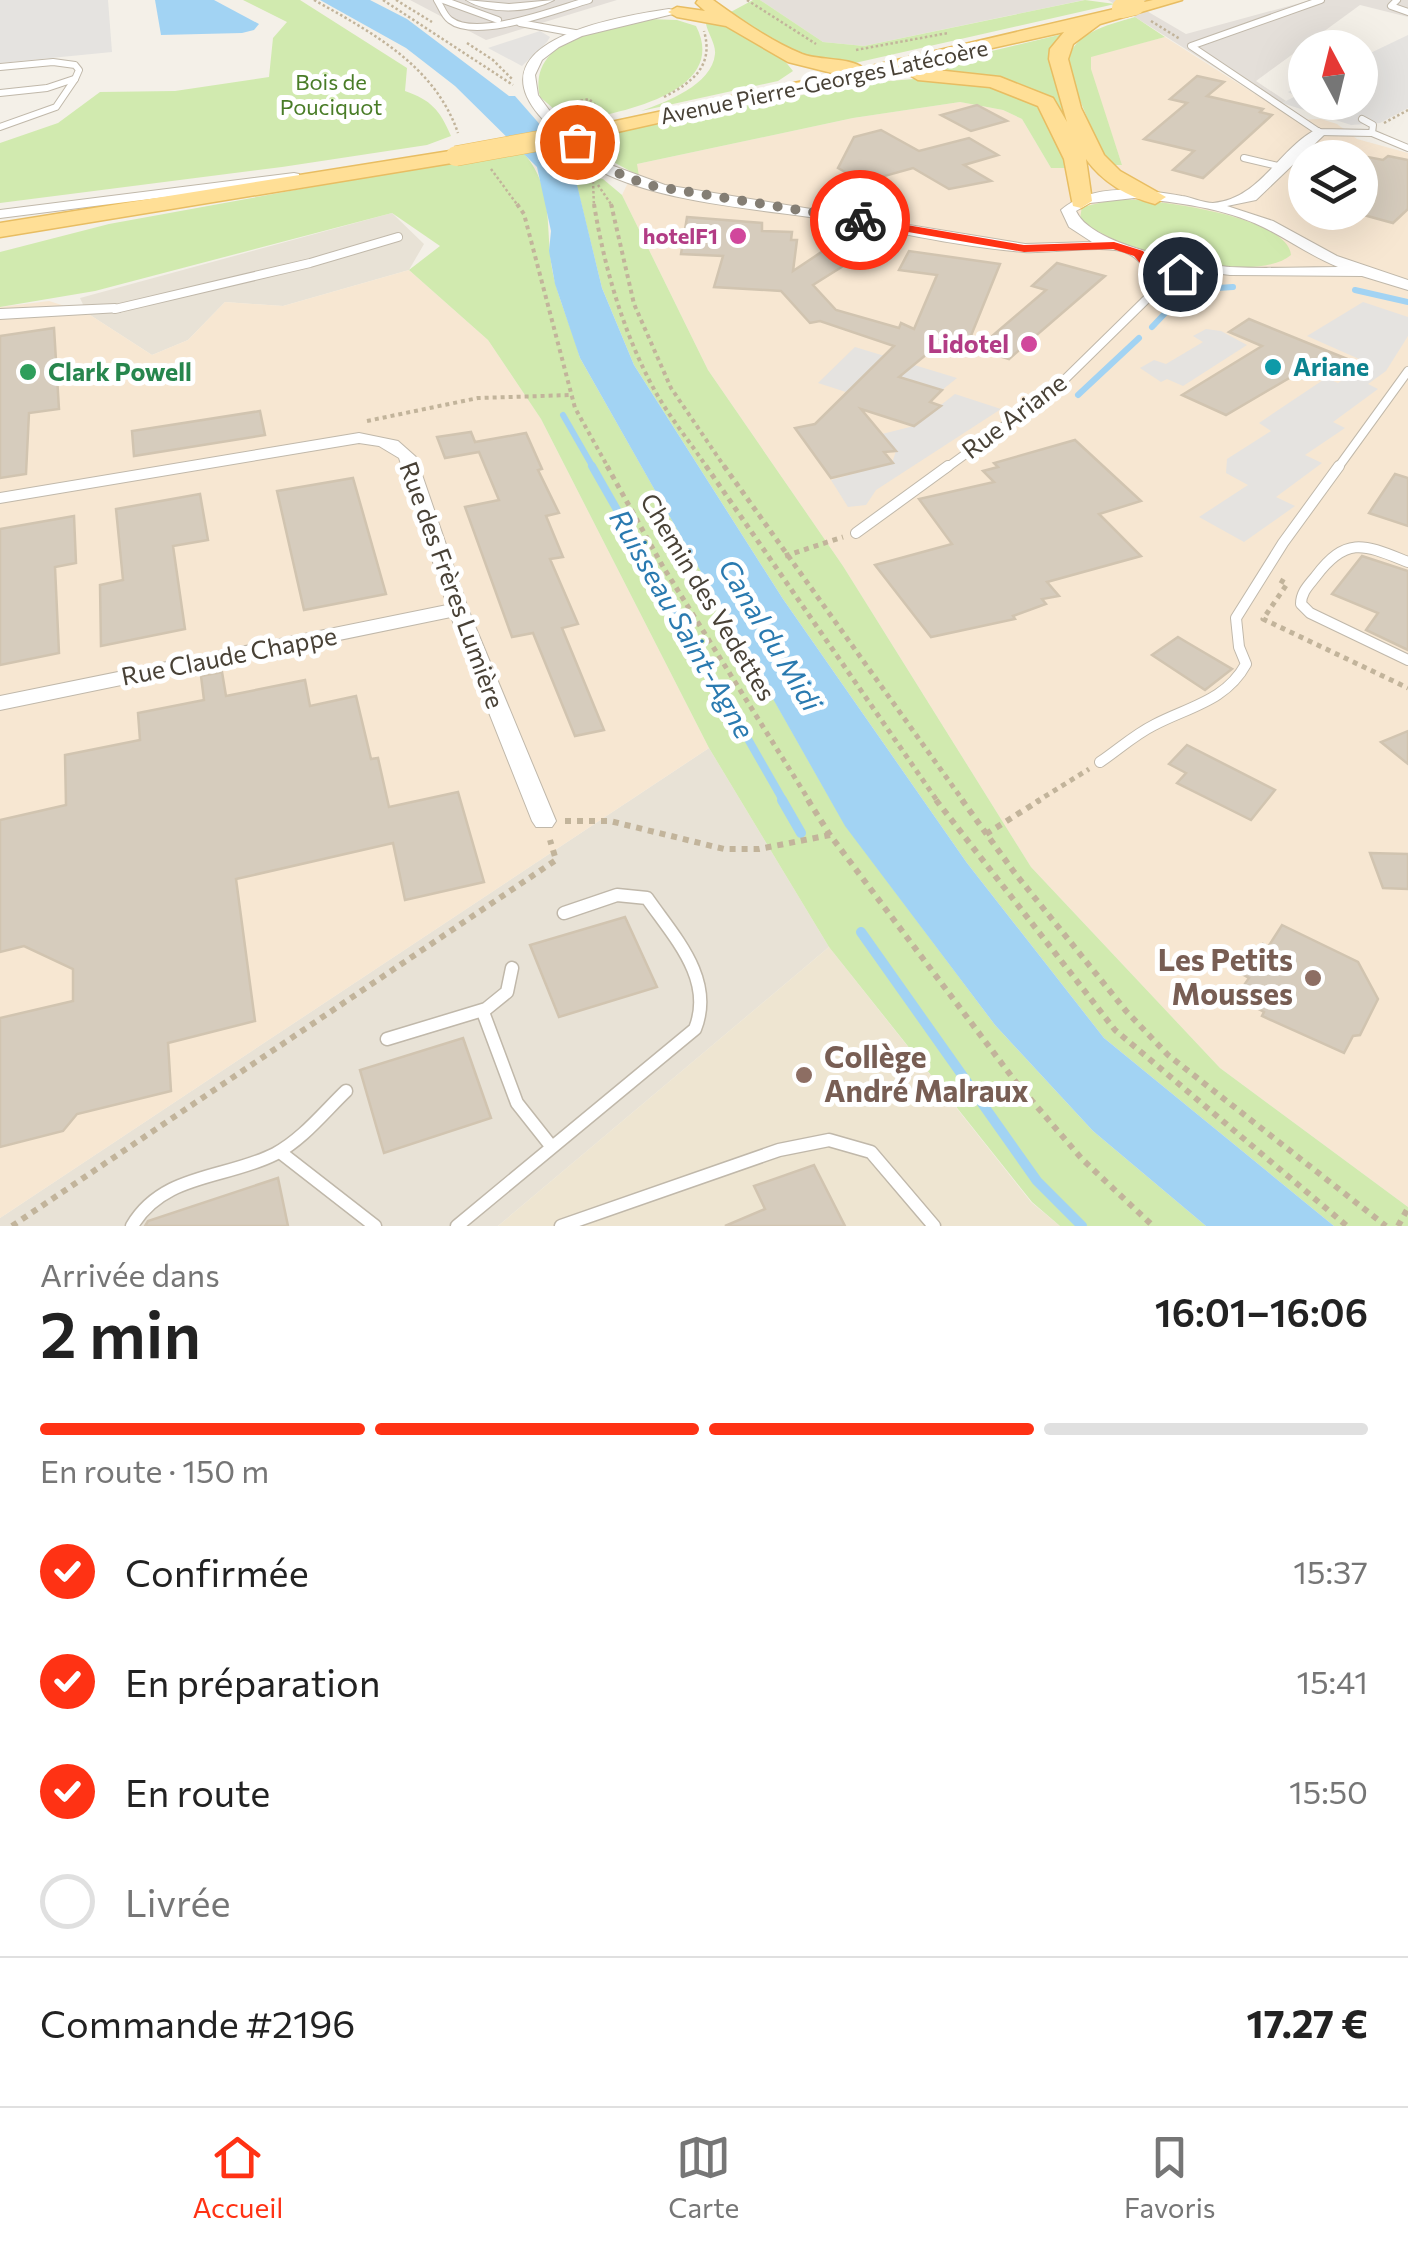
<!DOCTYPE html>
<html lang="fr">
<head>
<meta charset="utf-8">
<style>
	body { margin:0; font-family:Commissioner,sans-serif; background:#f2f2f2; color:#222; height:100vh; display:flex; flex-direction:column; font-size:38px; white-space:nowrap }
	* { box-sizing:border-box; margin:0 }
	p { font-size:32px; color:#767676 }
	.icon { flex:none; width:55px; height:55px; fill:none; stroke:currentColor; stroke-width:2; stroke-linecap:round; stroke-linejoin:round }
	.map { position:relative; height:1226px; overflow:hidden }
	.drawer { display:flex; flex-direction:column; background:#fff; flex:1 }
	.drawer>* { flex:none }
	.needle { width:65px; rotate:353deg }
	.tools { position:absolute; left:1288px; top:30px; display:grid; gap:20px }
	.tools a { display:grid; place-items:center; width:90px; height:90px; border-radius:50%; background:#fff; box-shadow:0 10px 40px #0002; font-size:50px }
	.pin { position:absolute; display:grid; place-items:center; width:85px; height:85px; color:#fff; margin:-42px; border:5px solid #fff; border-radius:50%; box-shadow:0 2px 10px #0007 }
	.courier { position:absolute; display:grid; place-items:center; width:100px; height:100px; margin:-50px; border:8px solid #ff3214; border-radius:50%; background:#fff; color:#222; box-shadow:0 2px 12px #0007 }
	.head em { font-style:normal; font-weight:600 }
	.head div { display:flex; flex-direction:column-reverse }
	.head { display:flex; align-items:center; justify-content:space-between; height:170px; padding:0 40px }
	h1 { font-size:65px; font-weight:600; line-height:75px }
	.bar { display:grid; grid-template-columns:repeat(4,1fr); gap:15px 10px; align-content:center; height:120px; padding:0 40px }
	.bar i { height:12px; border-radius:8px; background:#e0e0e0 }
	.bar .active { background:#ff3214 }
	.bar p { grid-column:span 4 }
	.line { display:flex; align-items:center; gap:25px; padding:0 40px; border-top:2px solid #e0e0e0 }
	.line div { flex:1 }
	ol { padding:0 40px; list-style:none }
	li { display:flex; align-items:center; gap:30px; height:110px }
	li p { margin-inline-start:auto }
	li .icon { padding:10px; border-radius:50%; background:#ff3214; color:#fff; stroke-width:4 }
	li:last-child { color:#767676 }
	li i { width:55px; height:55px; border:5px solid #e0e0e0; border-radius:50% }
	.tabs { display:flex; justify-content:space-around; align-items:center; height:140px; border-top:2px solid #e0e0e0; background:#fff; font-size:28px; color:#767676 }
	.tabs a { display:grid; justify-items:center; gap:5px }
	.tabs .active { color:#ff3214 }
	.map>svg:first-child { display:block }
</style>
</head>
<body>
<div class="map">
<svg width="1408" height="1226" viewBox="0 0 1408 1226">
	<rect width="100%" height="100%" fill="#f4f0e8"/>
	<g fill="#e8e2d6">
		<path d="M392 213 424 244 409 270 283 306 225 302 188 340 152 355 87 313 80 298Z"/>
		<path d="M709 748 829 947 498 1226H0V1218Z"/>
	</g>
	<g fill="#f7e7d2" fill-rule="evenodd">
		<path d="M1165 37 1296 120 1321 119 1337 124 1357 139 1408 153V1207L1220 1068 1031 867 843 566 708 370 622 195 637 164 853 118 960 102 1003 110 1022 119 1051 168 1122 165 1090 69 1091 56ZM1305 158H1360V212H1305Z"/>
		<path d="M409 270 488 340 541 419 709 748 0 1218V307L49 301 87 313 152 355 188 340 225 302 283 306Z"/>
	</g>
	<g fill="#e4dfd9">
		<path d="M410 0H617L486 40Z"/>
		<path d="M760 0H1084L864 46 823 42Z"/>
		<path d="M1108 0H1128L1186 34 1311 0H1408V17L1360 5 1256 81 1286 101 1276 106Z"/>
	</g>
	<path fill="#eee5d1" d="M829 947 1031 1202 1060 1226H498Z"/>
	<g fill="#d1eaaf">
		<path d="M243 0H300L407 68 405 91C431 100 440 110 451 136L427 145 282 167 0 203V143L58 123 100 92 175 91 269 77 273 38 287 22Z"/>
		<path d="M753 0H760L823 42 864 46 1085 0 1115 4 846 65 810 60 727 14Z"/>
		<path d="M1135 17 1165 37 1091 57V69L1122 165H1110L1103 157 1067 68C1068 33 1108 25 1135 17Z"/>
		<path d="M646 19 677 20 696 26C731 94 614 114 569 122L540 97C527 38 605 28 646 19Z"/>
		<path d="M715 19 784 60 793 71 778 81 641 111C666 102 712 85 715 54 716 44 708 34 706 24Z"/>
		<path d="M1067 33C1043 70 1053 76 1070 114H1062L1033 91 912 70Z"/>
		<path d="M926 78C963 82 1021 82 1045 116 1056 131 1062 151 1069 168H1051L1022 119 1003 110 960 102 853 118 637 164 639 176 608 159 582 137 865 83Z"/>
		<path d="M520 149C559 189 542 235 555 282 562 308 573 332 580 358L845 825 995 1025 1093 1131 1206 1226H1060L1032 1202 829 947 709 748 541 419 488 340 409 270 440 246 392 213 95 291 0 307V252L109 224Z"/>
		<path d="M574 174 603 179 622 195 708 370 843 566 1031 867 1220 1068 1408 1207V1226H1334L1104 1038 967 863 783 599 634 365 602 288Z"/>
		<path d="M1117 199C1151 199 1287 215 1291 255 1254 287 1110 251 1080 218L1082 207Z"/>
	</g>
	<g fill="#e5e3e0">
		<path d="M0 0H108L112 52 0 63Z"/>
		<path d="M540 31 550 37 547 42 522 66 488 48Z"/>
		<path d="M1408 35V108L1380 123 1351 125 1282 103 1296 96 1288 92 1305 84V102H1360V58Z"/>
		<path d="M1363 302 1408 317V336L1386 371 1368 384 1378 389 1333 422 1345 428 1305 455 1322 463 1276 497 1295 506 1244 542 1199 517 1248 485 1226 473 1227 459 1271 431 1259 423 1326 378 1338 383 1368 363 1307 336Z"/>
		<path d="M1206 329 1221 331 1247 345 1183 386 1167 379 1161 382 1140 368 1154 360 1166 364 1203 342 1193 336Z"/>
		<path d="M855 347 957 378 942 390 871 369 846 392 818 383Z"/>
		<path d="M955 394 1001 409 876 490 866 505 848 507 831 480 892 463 896 451 882 434 914 426Z"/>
	</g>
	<g fill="#a2d3f3">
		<path d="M155 0H214L259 24 254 30 242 33 161 35Z"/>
		<path d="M320 0H370L407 19 509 96H515L571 160 602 288 634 365 783 599 967 863 1104 1038 1334 1226H1206L1093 1131 995 1025 845 826 580 358 555 284 549 251 551 231 537 167 455 86 406 48Z"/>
	</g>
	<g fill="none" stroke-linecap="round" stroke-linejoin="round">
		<g stroke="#a2d3f3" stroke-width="6">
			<path d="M1355 290 1408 302"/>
			<path d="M1152 327 1187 290 1233 287"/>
			<path d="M1078 395 1139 338"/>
			<path d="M563 415 594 469"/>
		</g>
		<path stroke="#a2d3f3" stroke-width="8" d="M592 466 784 802"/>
		<g stroke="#a2d3f3" stroke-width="10">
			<path d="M782 800 801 833"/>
			<path d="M861 932 1037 1181 1082 1226"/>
		</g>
	</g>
	<g fill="#d6ccbd" stroke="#d1c4b0" stroke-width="2.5">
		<path d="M1197 76 1224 82 1207 96 1263 109 1260 112 1272 115 1203 178 1173 170 1194 151 1144 139 1187 103 1170 99Z"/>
		<path d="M977 105 1007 121 971 131 941 115Z"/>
		<path d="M881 130 919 151 969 138 998 155 964 165 991 181 949 189 913 168 863 182 838 168 854 137Z"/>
		<path d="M1388 156 1408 160V209L1393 223 1360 214V164L1368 157 1383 160Z"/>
		<path d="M687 217 762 223V231L792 232 791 240H797L793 271 823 251 851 261 813 285 836 310 899 328 901 323 914 329 937 275 899 270 909 251 1000 264 968 343 945 339 899 377 942 390 930 402 941 406 914 426 861 409 896 451 884 452 893 463 831 478 795 428 815 424 894 346 820 321 810 323 781 291 714 287 723 256 681 254Z"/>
		<path d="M1057 263 1105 276 1009 359 977 349 1046 290 1032 286Z"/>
		<path d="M1249 319 1325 350 1360 364 1339 378 1310 366 1226 415 1182 395 1262 346 1229 332Z"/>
		<path d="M54 328 59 409 29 413 26 474 0 478V336Z"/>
		<path d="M260 411 265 435 134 456 132 431Z"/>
		<path d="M471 432 475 442 526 433 542 469 538 470 559 513 546 516 563 557 550 559 578 624 562 628 604 730 575 736 533 633 512 637 465 507 499 500 479 452 445 458 437 437Z"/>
		<path d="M1075 440 1141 501 1099 514 1141 556 1047 582 1059 596 1042 599 1046 604 1013 616 1015 619 931 637 875 565 952 544 919 499 994 482 983 471 998 467 994 463Z"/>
		<path d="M1395 474 1408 478V526L1369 513Z"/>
		<path d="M353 478 386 594 304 610 277 491Z"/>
		<path d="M200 494 208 540 173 546 185 629 101 646 100 585 123 580 116 509Z"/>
		<path d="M74 516 76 563 55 567 59 653 0 665V529Z"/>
		<path d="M1362 556 1408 571V650L1366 630 1378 613 1332 594Z"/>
		<path d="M1178 637 1188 643 1232 669 1205 690 1152 655Z"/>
		<path d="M222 672 226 696 305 680 310 706 356 696 371 759 378 758 389 807 458 792 484 882 405 900 393 843 236 879 255 1021 168 1043 171 1091 77 1114 63 1131 0 1147V1018L73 1001V969L24 946 0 952V820L66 805 65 755 140 740 138 713 204 700 201 676Z"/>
		<path d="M1408 731V764L1381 742Z"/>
		<path d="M1187 745 1275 790 1251 820 1177 783 1186 773 1169 764Z"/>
		<path d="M1370 853 1408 854V889L1383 888Z"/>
		<path d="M625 917 657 987 559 1017 530 945Z"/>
		<path d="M1282 925 1358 962 1378 999 1360 1035 1353 1036 1344 1053 1262 1016 1264 1012 1236 997 1249 978 1242 974 1263 944 1268 947Z"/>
		<path d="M463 1038 491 1118 384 1153 360 1070Z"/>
		<path d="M814 1165 845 1226H725L765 1209 754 1186Z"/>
		<path d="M278 1178 288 1226H145L148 1221Z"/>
	</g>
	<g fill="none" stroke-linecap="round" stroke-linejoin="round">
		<defs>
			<g id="service-far3">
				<path d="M437 0C441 6 444 16 450 20 477 41 557 9 589 0"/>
				<path d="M443 0 498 20"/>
				<path d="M1321 0 1191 46 1319 132 1372 133"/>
				<path d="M1397 0 1391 6 1408 12"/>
				<path d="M520 23 575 33"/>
				<path d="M0 67 53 62 75 65 79 70 75 79"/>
				<path d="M0 93 47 88 74 79"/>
				<path d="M1362 119 1373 125 1372 133 1408 148"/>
				<path d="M0 127 56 107 75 79"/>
				<path d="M1244 158 1282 167"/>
			</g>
			<g id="service-far2">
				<path d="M115 309 310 263 398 237"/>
				<path d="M945 469 1055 389 1161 285"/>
				<path d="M1337 469 1408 371"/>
			</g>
			<g id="service-far1">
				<path d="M856 533 948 466"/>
				<path d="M1408 562C1365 545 1347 535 1316 576 1309 585 1301 592 1301 604L1310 613 1408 660"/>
				<path d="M1100 762C1118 750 1134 735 1154 725 1188 707 1226 701 1246 664L1239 647 1236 618 1283 543 1339 466"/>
			</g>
			<g id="service">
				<path d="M483 1012 517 1103 551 1146"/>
				<path d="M387 1039 486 1009 507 992 512 968"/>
				<path d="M280 1152 375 1226"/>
				<path d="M132 1226C163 1173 226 1179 275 1154 303 1139 324 1112 346 1091"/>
				<path d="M457 1226 695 1029C715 979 674 937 647 898L617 895 564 913"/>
				<path d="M561 1226 779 1150 829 1140 871 1152 934 1226"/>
			</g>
			<g id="minor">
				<path d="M466 0 509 4 554 0C529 13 490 15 466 0Z"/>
				<path d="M669 9 673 10V14L582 36 559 47 542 60 535 75 538 95 549 110 608 164 665 185 1025 244 1092 242 1069 227 1061 210C1093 182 1143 189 1182 196 1191 197 1203 203 1213 203 1261 199 1279 147 1319 128L1325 132 1324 135 1256 200 1227 206 1273 221 1337 256 1408 280V290L1362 276 1230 275 1207 272 1161 290 1156 288C1149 276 1142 260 1129 254 1109 243 1049 254 1024 252 959 247 893 231 829 220 760 209 662 203 600 171 579 159 555 133 539 115 475 39 622 16 669 9ZM1134 198C1176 202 1224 208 1263 227 1289 240 1311 256 1338 267 1303 267 1266 269 1230 267 1194 264 1091 246 1076 211L1090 203ZM1154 261 1188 269 1166 278Z"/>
				<path d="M294 173 299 174V180L0 218V210Z"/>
				<path d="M115 304 120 306V312L0 319V309Z"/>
				<path d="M359 433 398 441 416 457 468 609 556 821 552 827H536L532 821 451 617 0 710V696L447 605 399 458 379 446 359 443 0 503V493Z"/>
			</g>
			<g id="primary">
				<path d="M698 0H713C741 20 770 41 802 54 821 61 849 57 863 68L1153 0H1182L1100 24 1073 44 1068 59 1081 108 1104 155 1120 171 1166 197 1155 204C1128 197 1102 182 1086 159L1092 201 1081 208 1073 206 1064 159 1038 106 990 87 918 80 908 74 918 68 1000 77 1053 98 1067 122 1049 59 1050 49 1064 32 604 135 597 133 594 129 597 125 836 74 788 62 726 26 677 17 668 12 677 7 705 11 696 3Z"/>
				<path d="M456 150 464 151 467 156 464 161 0 237V223Z"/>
			</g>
		</defs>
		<use href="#service-far3" stroke="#c0b8aa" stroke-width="8"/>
		<use href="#service-far2" stroke="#c0b8aa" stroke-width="10"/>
		<use href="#service-far1" stroke="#c0b8aa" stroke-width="12"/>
		<use href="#service" stroke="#c0b8aa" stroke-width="15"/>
		<use href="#minor" stroke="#c0b8aa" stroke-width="2"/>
		<use href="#primary" stroke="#e8bd62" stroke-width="3"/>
		<g stroke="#c2b49b" stroke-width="2.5" stroke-dasharray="2.5 2.5" stroke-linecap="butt">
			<path d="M314 0C373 33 435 66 458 133"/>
			<path d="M383 0 513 85"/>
			<path d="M396 0 432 22"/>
			<path d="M747 0 816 44"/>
			<path d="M1151 21 1180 39"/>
			<path d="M467 43 493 60 513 80"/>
			<path d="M856 50 948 33"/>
			<path d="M664 97C693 82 714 66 704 31"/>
			<path d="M561 105 589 99 600 110"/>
			<path d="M1384 123 1408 110"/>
			<path d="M491 169 519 207"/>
			<path d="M593 181 594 207"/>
			<path d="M598 185 613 207"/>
		</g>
		<g stroke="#c2b49b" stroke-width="4" stroke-dasharray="4 4" stroke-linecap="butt">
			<path d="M517 204 524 214 575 408 609 469"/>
			<path d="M594 204C604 267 624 335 655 391 670 418 691 443 708 469"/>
			<path d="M611 204 634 304 671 388 726 469"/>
			<path d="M367 421 478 398 572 395"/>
		</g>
		<g stroke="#c2b49b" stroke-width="5" stroke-dasharray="5 5" stroke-linecap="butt">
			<path d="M607 466 662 565 810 802"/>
			<path d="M706 466 938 802"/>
			<path d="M724 466 964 802"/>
			<path d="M785 556 843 537"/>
			<path d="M1280 580 1287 584 1263 619 1408 688"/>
			<path d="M1036 802 1089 769"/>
		</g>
		<g stroke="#c2b49b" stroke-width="6" stroke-dasharray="6 6" stroke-linecap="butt">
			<path d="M808 800 830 835 1015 1081 1082 1159 1153 1226"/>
			<path d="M936 800 1115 1030 1347 1226"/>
			<path d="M962 800 1014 872 1126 1011 1168 1055 1386 1226"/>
			<path d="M565 821H610L724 849H759L830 835"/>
			<path d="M986 834 1040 800"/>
			<path d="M12 1226 556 860 550 840"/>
			<path d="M1398 1226 1408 1208"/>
		</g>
		<use href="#service-far3" stroke="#fff" stroke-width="6"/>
		<use href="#service-far2" stroke="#fff" stroke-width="8"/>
		<use href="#service-far1" stroke="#fff" stroke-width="10"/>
		<use href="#service" stroke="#fff" stroke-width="12"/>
		<use href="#minor" fill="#fff" fill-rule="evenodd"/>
		<use href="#primary" fill="#ffdf96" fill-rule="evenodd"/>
		<defs>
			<g id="primary-bridge">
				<path d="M1122 8 1135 5"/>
				<path d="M456 156 604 129"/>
			</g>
		</defs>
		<use href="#primary-bridge" stroke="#e8bd62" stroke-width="21" stroke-linecap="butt"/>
		<use href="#primary-bridge" stroke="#ffdf96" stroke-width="20"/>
	</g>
	<path fill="#ff3214" d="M860 217 1024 245 1114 242 1143 251 1165 278 1180 271 1186 274 1161 288 1134 256 1113 249 1024 252 856 223Z"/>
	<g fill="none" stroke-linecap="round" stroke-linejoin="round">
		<path stroke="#847e74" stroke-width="10" stroke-dasharray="0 18" d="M577 142 603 167 647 185 860 220"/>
	</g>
	<g fill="#d1479c" stroke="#fff" stroke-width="4">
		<circle cx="738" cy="236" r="10"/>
		<circle cx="1029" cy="344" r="10"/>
	</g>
	<circle fill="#0f9aa8" stroke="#fff" stroke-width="4" cx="1273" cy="367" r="10"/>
	<circle fill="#2e9e5b" stroke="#fff" stroke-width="4" cx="28" cy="372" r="10"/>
	<g fill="#8d6e63" stroke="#fff" stroke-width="4">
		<circle cx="1313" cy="978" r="10"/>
		<circle cx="804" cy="1075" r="10"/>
	</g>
	<g text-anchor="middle" stroke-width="10" stroke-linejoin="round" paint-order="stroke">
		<g font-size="22" fill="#497c27" stroke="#fff">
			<text x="331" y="90">Bois de<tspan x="331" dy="25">Pouciquot</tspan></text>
		</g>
		<g font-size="22" fill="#484136" stroke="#fff">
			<text transform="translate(824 82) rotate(-12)" y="8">Avenue Pierre-Georges Latécoère</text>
		</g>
		<g font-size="22" font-weight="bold" fill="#b23c85" stroke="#fff" text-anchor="end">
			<text x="718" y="244">hotelF1</text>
		</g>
		<g font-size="25" font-weight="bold" fill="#b23c85" stroke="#fff" text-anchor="end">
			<text x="1009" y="353">Lidotel</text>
		</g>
		<g font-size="25" font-weight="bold" fill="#0d838f" stroke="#fff" text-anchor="start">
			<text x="1293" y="376">Ariane</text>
		</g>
		<g font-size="25" font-weight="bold" fill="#27864d" stroke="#fff" text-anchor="start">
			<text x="48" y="381">Clark Powell</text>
		</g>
		<g font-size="25" fill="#484136" stroke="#fff">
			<text transform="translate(1014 416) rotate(-37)" y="9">Rue Ariane</text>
			<text transform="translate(452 585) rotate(70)" y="9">Rue des Frères Lumière</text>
			<text transform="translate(708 597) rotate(59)" y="9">Chemin des Vedettes</text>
			<text transform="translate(229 656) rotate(-11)" y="9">Rue Claude Chappe</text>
		</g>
		<g font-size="28" font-style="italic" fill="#2a7ab0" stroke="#fff">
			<text transform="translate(682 624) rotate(60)" y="10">Ruisseau Saint-Agne</text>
			<text transform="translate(770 635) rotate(59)" y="10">Canal du Midi</text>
		</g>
		<g font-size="30" font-weight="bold" fill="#785e54" stroke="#fff" text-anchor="end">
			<text x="1293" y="971">Les Petits<tspan x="1293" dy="34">Mousses</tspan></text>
			<text x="824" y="1068" text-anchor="start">Collège<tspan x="824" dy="34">André Malraux</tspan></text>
		</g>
	</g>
</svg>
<div class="tools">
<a><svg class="needle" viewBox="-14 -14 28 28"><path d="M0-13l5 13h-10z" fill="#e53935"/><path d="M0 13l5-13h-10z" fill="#767676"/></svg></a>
<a><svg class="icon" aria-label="layers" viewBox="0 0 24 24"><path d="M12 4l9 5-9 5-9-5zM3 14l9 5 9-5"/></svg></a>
</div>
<div class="pin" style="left:577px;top:142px;background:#ea580c"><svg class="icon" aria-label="bag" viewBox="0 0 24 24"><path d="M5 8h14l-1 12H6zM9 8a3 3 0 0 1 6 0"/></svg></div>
<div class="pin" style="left:1180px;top:274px;background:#1f2937"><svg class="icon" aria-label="home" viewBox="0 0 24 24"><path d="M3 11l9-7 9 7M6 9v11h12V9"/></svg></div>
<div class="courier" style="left:860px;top:220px"><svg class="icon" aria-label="bike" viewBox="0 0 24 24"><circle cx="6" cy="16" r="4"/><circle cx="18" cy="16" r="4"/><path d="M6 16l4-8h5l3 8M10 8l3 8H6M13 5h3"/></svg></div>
</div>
<section class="drawer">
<div class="head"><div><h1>2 min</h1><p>Arrivée dans</p></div><em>16:01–16:06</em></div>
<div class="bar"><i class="active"></i><i class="active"></i><i class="active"></i><i></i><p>En route · 150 m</p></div>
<ol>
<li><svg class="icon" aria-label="check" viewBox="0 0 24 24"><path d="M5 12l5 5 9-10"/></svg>Confirmée<p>15:37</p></li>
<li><svg class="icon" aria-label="check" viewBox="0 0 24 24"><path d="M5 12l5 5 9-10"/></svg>En préparation<p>15:41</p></li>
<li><svg class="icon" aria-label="check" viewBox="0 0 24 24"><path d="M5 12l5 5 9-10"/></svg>En route<p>15:50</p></li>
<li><i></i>Livrée</li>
</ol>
<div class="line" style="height:130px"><div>Commande #2196</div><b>17.27 €</b></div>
</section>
<nav class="tabs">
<a class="active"><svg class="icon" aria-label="home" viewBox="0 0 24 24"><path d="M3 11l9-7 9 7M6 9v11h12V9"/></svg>Accueil</a>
<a><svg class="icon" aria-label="map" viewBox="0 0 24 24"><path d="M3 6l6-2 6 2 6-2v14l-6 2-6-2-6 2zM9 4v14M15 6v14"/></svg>Carte</a>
<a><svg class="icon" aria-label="saved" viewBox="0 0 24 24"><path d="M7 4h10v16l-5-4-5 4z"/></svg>Favoris</a>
</nav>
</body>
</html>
